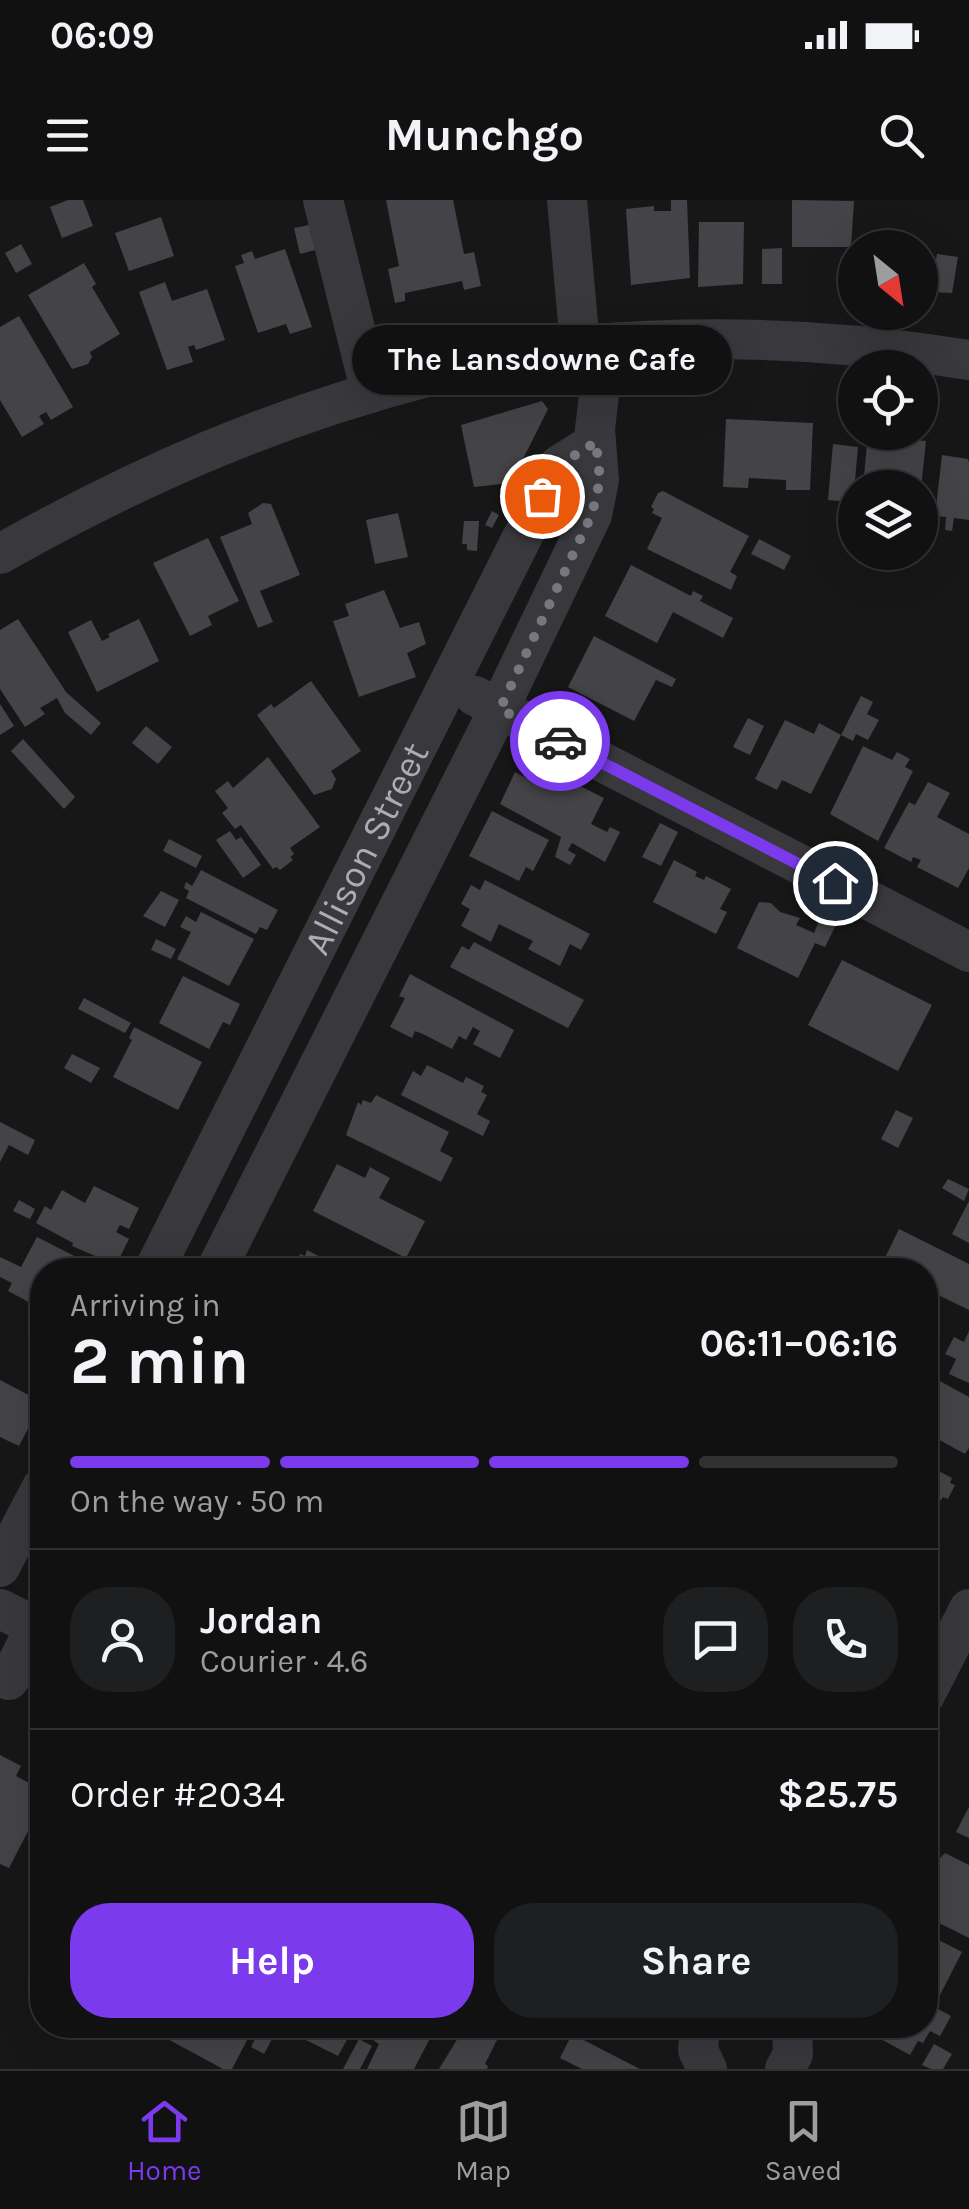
<!DOCTYPE html>
<html lang="en">
<head>
<meta charset="utf-8">
<style>
	body { margin:0; font-family:Karla,sans-serif; background:#1e1f20; color:#f1f3f6; height:100vh; display:flex; flex-direction:column; font-size:38px; white-space:nowrap }
	* { box-sizing:border-box; margin:0 }
	p { font-size:32px; color:#9c9d9f }
	.icon { flex:none; width:55px; height:55px; fill:none; stroke:currentColor; stroke-width:2; stroke-linecap:round; stroke-linejoin:round }
	.map { position:relative; flex:1; overflow:hidden }
	.side { position:absolute; left:30px; top:1058px; width:908px; height:780px; display:flex; flex-direction:column; background:#111112; border-radius:40px; box-shadow:0 10px 40px #0002,0 0 0 2px #303132 }
	.side>* { flex:none }
	.needle { width:65px; rotate:150deg }
	.fabs { position:absolute; left:838px; top:30px; display:grid; gap:20px }
	.fabs a { display:grid; place-items:center; width:100px; height:100px; border-radius:50%; background:#111112; box-shadow:0 10px 40px #0002,0 0 0 2px #303132; font-size:50px }
	.pin { position:absolute; display:grid; place-items:center; width:85px; height:85px; color:#fff; margin:-42px; border:5px solid #fff; border-radius:50%; box-shadow:0 2px 10px #0007 }
	.courier { position:absolute; display:grid; place-items:center; width:100px; height:100px; margin:-50px; border:8px solid #7c3aed; border-radius:50%; background:#fff; color:#222; box-shadow:0 2px 12px #0007 }
	.bubble { position:absolute; height:70px; border-radius:35px; background:#111112; box-shadow:0 10px 40px #0002,0 0 0 2px #303132; font-size:32px; font-weight:700; line-height:70px; text-align:center }
	.head em { font-style:normal; font-weight:700 }
	.head div { display:flex; flex-direction:column-reverse }
	.head { display:flex; align-items:center; justify-content:space-between; height:170px; padding:0 40px }
	h1 { font-size:65px; font-weight:700; line-height:75px }
	.bar { display:grid; grid-template-columns:repeat(4,1fr); gap:15px 10px; align-content:center; height:120px; padding:0 40px }
	.bar i { height:12px; border-radius:8px; background:#303132 }
	.bar .selected { background:#7c3aed }
	.bar p { grid-column:span 4 }
	.line { display:flex; align-items:center; gap:25px; padding:0 40px; border-top:2px solid #303132 }
	.line div { flex:1 }
	.round { display:grid; place-items:center; flex:none; width:105px; height:105px; border-radius:40px; background:#1e1f20 }
	.primary-button { display:flex; gap:20px; margin-top:auto; padding:20px 40px }
	.primary-button a { flex:1; height:115px; border-radius:40px; background:#7c3aed; color:#fff; font-size:40px; font-weight:700; line-height:115px; text-align:center }
	.primary-button a+a { background:#1e1f20; color:#f1f3f6 }
	.status { display:flex; justify-content:space-between; align-items:center; height:70px; padding:0 50px; background:#111112; direction:ltr }
	.status svg { height:28px; fill:currentColor }
	header { display:flex; justify-content:space-between; align-items:center; height:130px; padding:0 40px; background:#111112; font-size:45px; font-weight:700 }
	.dock { display:flex; justify-content:space-around; align-items:center; height:140px; border-top:2px solid #303132; background:#111112; font-size:28px; color:#9c9d9f }
	.dock a { display:grid; justify-items:center; gap:5px }
	.dock .selected { color:#7c3aed }
	.map>svg:first-child { display:block }
</style>
</head>
<body>
<div class="status"><b>06:09</b><svg viewBox="0 0 49 12"><path d="M0 12V9h3v3zM5 12V6h3v6zM10 12V3h3v9zM15 12V0h3v12zM26 1h20v11H26zM47 4h2v5h-2z"/></svg></div>
<header><svg class="icon" aria-label="menu" viewBox="0 0 24 24"><path d="M4 6h16M4 12h16M4 18h16"/></svg>Munchgo<svg class="icon" aria-label="search" viewBox="0 0 24 24"><circle cx="10" cy="10" r="6"/><path d="M15 15l6 6"/></svg></header>
<div class="map">
<svg width="969" height="1869" viewBox="0 0 969 1869">
	<rect width="100%" height="100%" fill="#171718"/>
	<g fill="#444448">
		<path d="M68 0H83L93 26 62 38 50 7Z"/>
		<path d="M386 0H453L464 54 474 52 481 86 464 90 462 81 405 93V101L395 103 388 69 399 66Z"/>
		<path d="M671 0H687L690 78 631 85 626 9 654 6V11H671Z"/>
		<path d="M792 0 854 1 851 47H792Z"/>
		<path d="M161 17 174 56 129 71 115 33Z"/>
		<path d="M699 22H744L743 84 698 87Z"/>
		<path d="M309 25 315 50 300 54 294 28Z"/>
		<path d="M21 44 32 64 16 73 5 53Z"/>
		<path d="M782 48V84H762V49Z"/>
		<path d="M285 49 312 127 290 134 286 124 258 133 235 66 244 63 241 55 252 51 255 59Z"/>
		<path d="M937 54 958 57 952 93 931 92Z"/>
		<path d="M84 63 96 84 92 87 120 134 90 152 92 157 88 164 72 169 28 95Z"/>
		<path d="M165 82 172 101 207 89 225 140 196 150 194 145 188 147 193 162 167 170 139 92Z"/>
		<path d="M19 116 73 207 51 220 46 212 39 216 44 224 22 237 0 200V127Z"/>
		<path d="M542 201 548 209 511 283 474 287 461 225Z"/>
		<path d="M726 219 813 223 810 290H786V280L749 278 748 288 723 287Z"/>
		<path d="M868 232H893V238L926 241 921 288H863Z"/>
		<path d="M833 244 858 247 853 302 828 300Z"/>
		<path d="M942 255 968 259 969 263V320L954 318 952 331 945 330 946 317 935 316Z"/>
		<path d="M663 291 749 336 730 372 737 376 731 390 647 349 662 318 652 313 654 309 651 307 658 293Z"/>
		<path d="M263 303 271 304 300 375 260 391 273 422 258 428 220 337 252 324 248 313Z"/>
		<path d="M492 311 499 315 492 328 485 325Z"/>
		<path d="M398 313 408 357 375 364 366 320Z"/>
		<path d="M464 321H479L477 351 467 350V344H462Z"/>
		<path d="M208 338 239 401 208 416 212 425 190 436 153 363Z"/>
		<path d="M759 339 791 356 784 370 751 354Z"/>
		<path d="M631 365 691 396 693 391 703 396 700 401 733 418 723 438 673 412 657 443 605 416Z"/>
		<path d="M384 390 400 428 419 422 426 444 407 453 416 477 359 497 333 421 349 416 345 404Z"/>
		<path d="M18 419 66 492 101 523 91 535 65 513 57 498 40 508 45 514 25 527 0 489V430Z"/>
		<path d="M139 419 159 461 97 492 68 432 91 420 102 441 110 437 108 434Z"/>
		<path d="M594 436 676 479 672 487 656 480 634 521 568 487Z"/>
		<path d="M311 481 361 551 331 571 336 579 332 589 314 595 257 515 271 504 274 508Z"/>
		<path d="M861 496 873 502 867 514 879 520 868 540 856 534 853 541 841 535Z"/>
		<path d="M0 504 14 526 0 535Z"/>
		<path d="M748 518 764 526 750 555 733 547Z"/>
		<path d="M785 520 814 534 819 523 841 535 811 594 782 580 777 590 755 579Z"/>
		<path d="M146 526 172 547 158 564 132 543Z"/>
		<path d="M23 539 75 597 64 609 11 551Z"/>
		<path d="M863 546 892 560 897 552 910 559 905 567 913 571 878 641 830 614Z"/>
		<path d="M268 557 320 627 290 648 294 654 290 657 293 660 280 670 276 667 273 669 241 625 235 629 222 613 228 608 215 591 228 581 233 588Z"/>
		<path d="M515 572 546 589 554 573 604 598 591 624 607 632 610 627 620 632 605 662 572 643 568 650 576 655 570 665 555 657 561 637 500 604Z"/>
		<path d="M928 582 950 593 937 617 969 634V668L958 688 917 667 921 660 913 657 911 662 884 648 909 602 915 605Z"/>
		<path d="M492 611 549 640 533 671 526 667 519 681 469 656Z"/>
		<path d="M660 623 678 632 661 666 642 657Z"/>
		<path d="M230 631 236 640 241 637 261 665 243 678 216 640Z"/>
		<path d="M169 639 202 656 196 668 163 651Z"/>
		<path d="M674 660 697 672 695 676 704 680 706 676 731 689 720 709 727 712 716 734 653 702Z"/>
		<path d="M201 670 278 710 267 730 260 727 256 734 186 698 189 691 184 688 186 682 192 686Z"/>
		<path d="M485 680 590 734 581 750 570 744 560 766 528 749 533 741 499 724 491 742 461 726 470 709 461 704 471 685 480 690Z"/>
		<path d="M161 691 179 700 165 727 143 716Z"/>
		<path d="M759 702 771 703 780 712 800 718 796 725 814 733 825 706 841 715 825 747 815 743 798 778 737 748Z"/>
		<path d="M201 712 254 739 229 786 177 759 191 732 180 727 186 716 196 722Z"/>
		<path d="M156 739 176 749 171 759 151 750Z"/>
		<path d="M474 742 584 800 568 828 450 767 462 746 469 750Z"/>
		<path d="M842 760 932 805 898 871 808 825Z"/>
		<path d="M410 774 514 830 500 858 473 844 480 831 473 827 466 840 459 836 452 849 423 834 415 831 412 838 390 827 405 798 399 796Z"/>
		<path d="M183 776 240 804 230 825 223 822 209 849 159 823Z"/>
		<path d="M84 798 131 823 125 833 78 809Z"/>
		<path d="M134 827 202 862 178 910 113 877 132 840 129 838Z"/>
		<path d="M72 854 100 868 91 883 64 868Z"/>
		<path d="M427 865 463 883 466 877 484 886 481 892 487 895 477 914 490 921 483 936 401 895 413 871 421 876Z"/>
		<path d="M376 895 449 932 440 951 453 958 441 982 346 935 358 902 361 905 363 900 371 903Z"/>
		<path d="M896 910 913 918 898 948 881 939Z"/>
		<path d="M0 922 35 940 28 955 9 945 0 962Z"/>
		<path d="M337 964 365 978 370 967 390 978 379 998 425 1021 406 1058 313 1011Z"/>
		<path d="M948 979 969 989 964 1001 942 988Z"/>
		<path d="M94 986 139 1008 129 1029 120 1025 116 1032 129 1039 116 1065 72 1046 73 1043 36 1023 45 1006 51 1010 62 990 85 1003Z"/>
		<path d="M19 1000 35 1009 30 1019 13 1011Z"/>
		<path d="M969 1001V1043L952 1034Z"/>
		<path d="M899 1029 969 1064V1110L936 1094 932 1100 925 1096V1070H879Z"/>
		<path d="M37 1037 90 1064 87 1070H42L40 1108 8 1091 12 1083 0 1077V1057L21 1067Z"/>
		<path d="M307 1050 345 1070H299L294 1067 300 1054 305 1056Z"/>
		<path d="M969 1131V1183L949 1174 956 1159 945 1154 954 1137 964 1142Z"/>
		<path d="M0 1180 42 1202 19 1246 0 1237Z"/>
		<path d="M938 1180 969 1197V1248L965 1254 925 1232V1205Z"/>
		<path d="M925 1264 952 1278 950 1283 955 1285 948 1299 943 1297 940 1301 932 1297 925 1310Z"/>
		<path d="M0 1555 21 1566 16 1576 42 1590V1604L9 1668 0 1664Z"/>
		<path d="M969 1607V1638L956 1632Z"/>
		<path d="M945 1653 969 1665V1738L925 1716V1700L929 1702 940 1682 932 1677 935 1672 932 1666Z"/>
		<path d="M925 1733 962 1752 940 1795 925 1787Z"/>
		<path d="M925 1802 951 1816 940 1836 930 1831 923 1843 918 1841 910 1855 855 1825H925Z"/>
		<path d="M170 1825H255L232 1869H223L164 1837Z"/>
		<path d="M262 1825H303L296 1838 278 1828 264 1854 251 1847Z"/>
		<path d="M314 1825H355L338 1856 306 1840Z"/>
		<path d="M383 1825H437L414 1869H367L379 1844 374 1841Z"/>
		<path d="M466 1825H483L500 1834 485 1864 488 1866 487 1869H439Z"/>
		<path d="M572 1834 640 1869H582L560 1858Z"/>
		<path d="M359 1839 372 1846 360 1869H343Z"/>
		<path d="M934 1844 952 1854 943 1869H931L922 1865Z"/>
	</g>
	<g fill="none" stroke-linecap="round" stroke-linejoin="round">
		<g stroke="#38383d" stroke-width="40">
			<path d="M323 0 371 193"/>
			<path d="M567 0 580 145"/>
			<path d="M0 354C140 275 271 218 427 177 478 164 530 150 583 145 711 134 842 139 969 160"/>
			<path d="M475 496 969 752"/>
			<path id="s1" d="M154 1070 558 266 596 242"/>
			<path d="M216 1070 499 509 592 315 599 280 595 229 601 178 598 144"/>
			<path d="M0 1367 42 1287"/>
			<path d="M0 1409 42 1430"/>
			<path d="M9 1480 42 1414"/>
			<path d="M925 1495 969 1409"/>
			<path d="M700 1825 698 1850 707 1869"/>
			<path d="M785 1869 793 1854 792 1825"/>
		</g>
	</g>
	<g fill="none" stroke-linecap="round" stroke-linejoin="round">
		<path stroke="#77787f" stroke-width="10" stroke-dasharray="0 18" d="M542 296 558 266 596 242 600 280 592 314 500 509 560 541"/>
		<path stroke="#7c3aed" stroke-width="12" d="M560 541 835 683"/>
	</g>
	<g text-anchor="middle" stroke-width="10" stroke-linejoin="round" paint-order="stroke">
		<g font-size="38" fill="#aaadb7" stroke="#121213">
			<text dy="13" stroke="none"><textPath href="#s1" startOffset="472">Allison Street</textPath></text>
		</g>
	</g>
</svg>
<div class="fabs">
<a><svg class="needle" viewBox="-14 -14 28 28"><path d="M0-13l5 13h-10z" fill="#e53935"/><path d="M0 13l5-13h-10z" fill="#9c9d9f"/></svg></a>
<a><svg class="icon" aria-label="locate" viewBox="0 0 24 24"><circle cx="12" cy="12" r="6"/><path d="M12 2v4M12 18v4M2 12h4M18 12h4"/></svg></a>
<a><svg class="icon" aria-label="layers" viewBox="0 0 24 24"><path d="M12 4l9 5-9 5-9-5zM3 14l9 5 9-5"/></svg></a>
</div>
<div class="pin" style="left:542px;top:296px;background:#ea580c"><svg class="icon" aria-label="bag" viewBox="0 0 24 24"><path d="M5 8h14l-1 12H6zM9 8a3 3 0 0 1 6 0"/></svg></div>
<div class="pin" style="left:835px;top:683px;background:#1f2937"><svg class="icon" aria-label="home" viewBox="0 0 24 24"><path d="M3 11l9-7 9 7M6 9v11h12V9"/></svg></div>
<div class="courier" style="left:560px;top:541px"><svg class="icon" aria-label="car" viewBox="0 0 24 24"><path d="M5 17H2v-5l4-1 3-4h7l3 4 3 1v5h-3M9 17h6M6 11h13"/><circle cx="7" cy="17" r="2"/><circle cx="17" cy="17" r="2"/></svg></div>
<div class="bubble" style="left:352px;top:125px;width:380px">The Lansdowne Cafe</div>
<section class="side">
<div class="head"><div><h1>2 min</h1><p>Arriving in</p></div><em>06:11–06:16</em></div>
<div class="bar"><i class="selected"></i><i class="selected"></i><i class="selected"></i><i></i><p>On the way · 50 m</p></div>
<div class="line" style="height:180px"><a class="round"><svg class="icon" aria-label="person" viewBox="0 0 24 24"><circle cx="12" cy="8" r="4"/><path d="M4 21q1-7 8-7t8 7"/></svg></a><div><b>Jordan</b><p>Courier · 4.6</p></div><a class="round"><svg class="icon" aria-label="chat" viewBox="0 0 24 24"><path d="M4 5h16v11H9l-5 4z"/></svg></a><a class="round"><svg class="icon" aria-label="phone" viewBox="0 0 24 24"><path d="M5 4h4l2 5-3 2q2 4 5 5l2-3 5 2v4C11 20 4 13 5 4z"/></svg></a></div>
<div class="line" style="height:130px"><div>Order #2034</div><b>$25.75</b></div>
<div class="primary-button"><a>Help</a><a>Share</a></div>
</section>
</div>
<nav class="dock">
<a class="selected"><svg class="icon" aria-label="home" viewBox="0 0 24 24"><path d="M3 11l9-7 9 7M6 9v11h12V9"/></svg>Home</a>
<a><svg class="icon" aria-label="map" viewBox="0 0 24 24"><path d="M3 6l6-2 6 2 6-2v14l-6 2-6-2-6 2zM9 4v14M15 6v14"/></svg>Map</a>
<a><svg class="icon" aria-label="saved" viewBox="0 0 24 24"><path d="M7 4h10v16l-5-4-5 4z"/></svg>Saved</a>
</nav>
</body>
</html>
